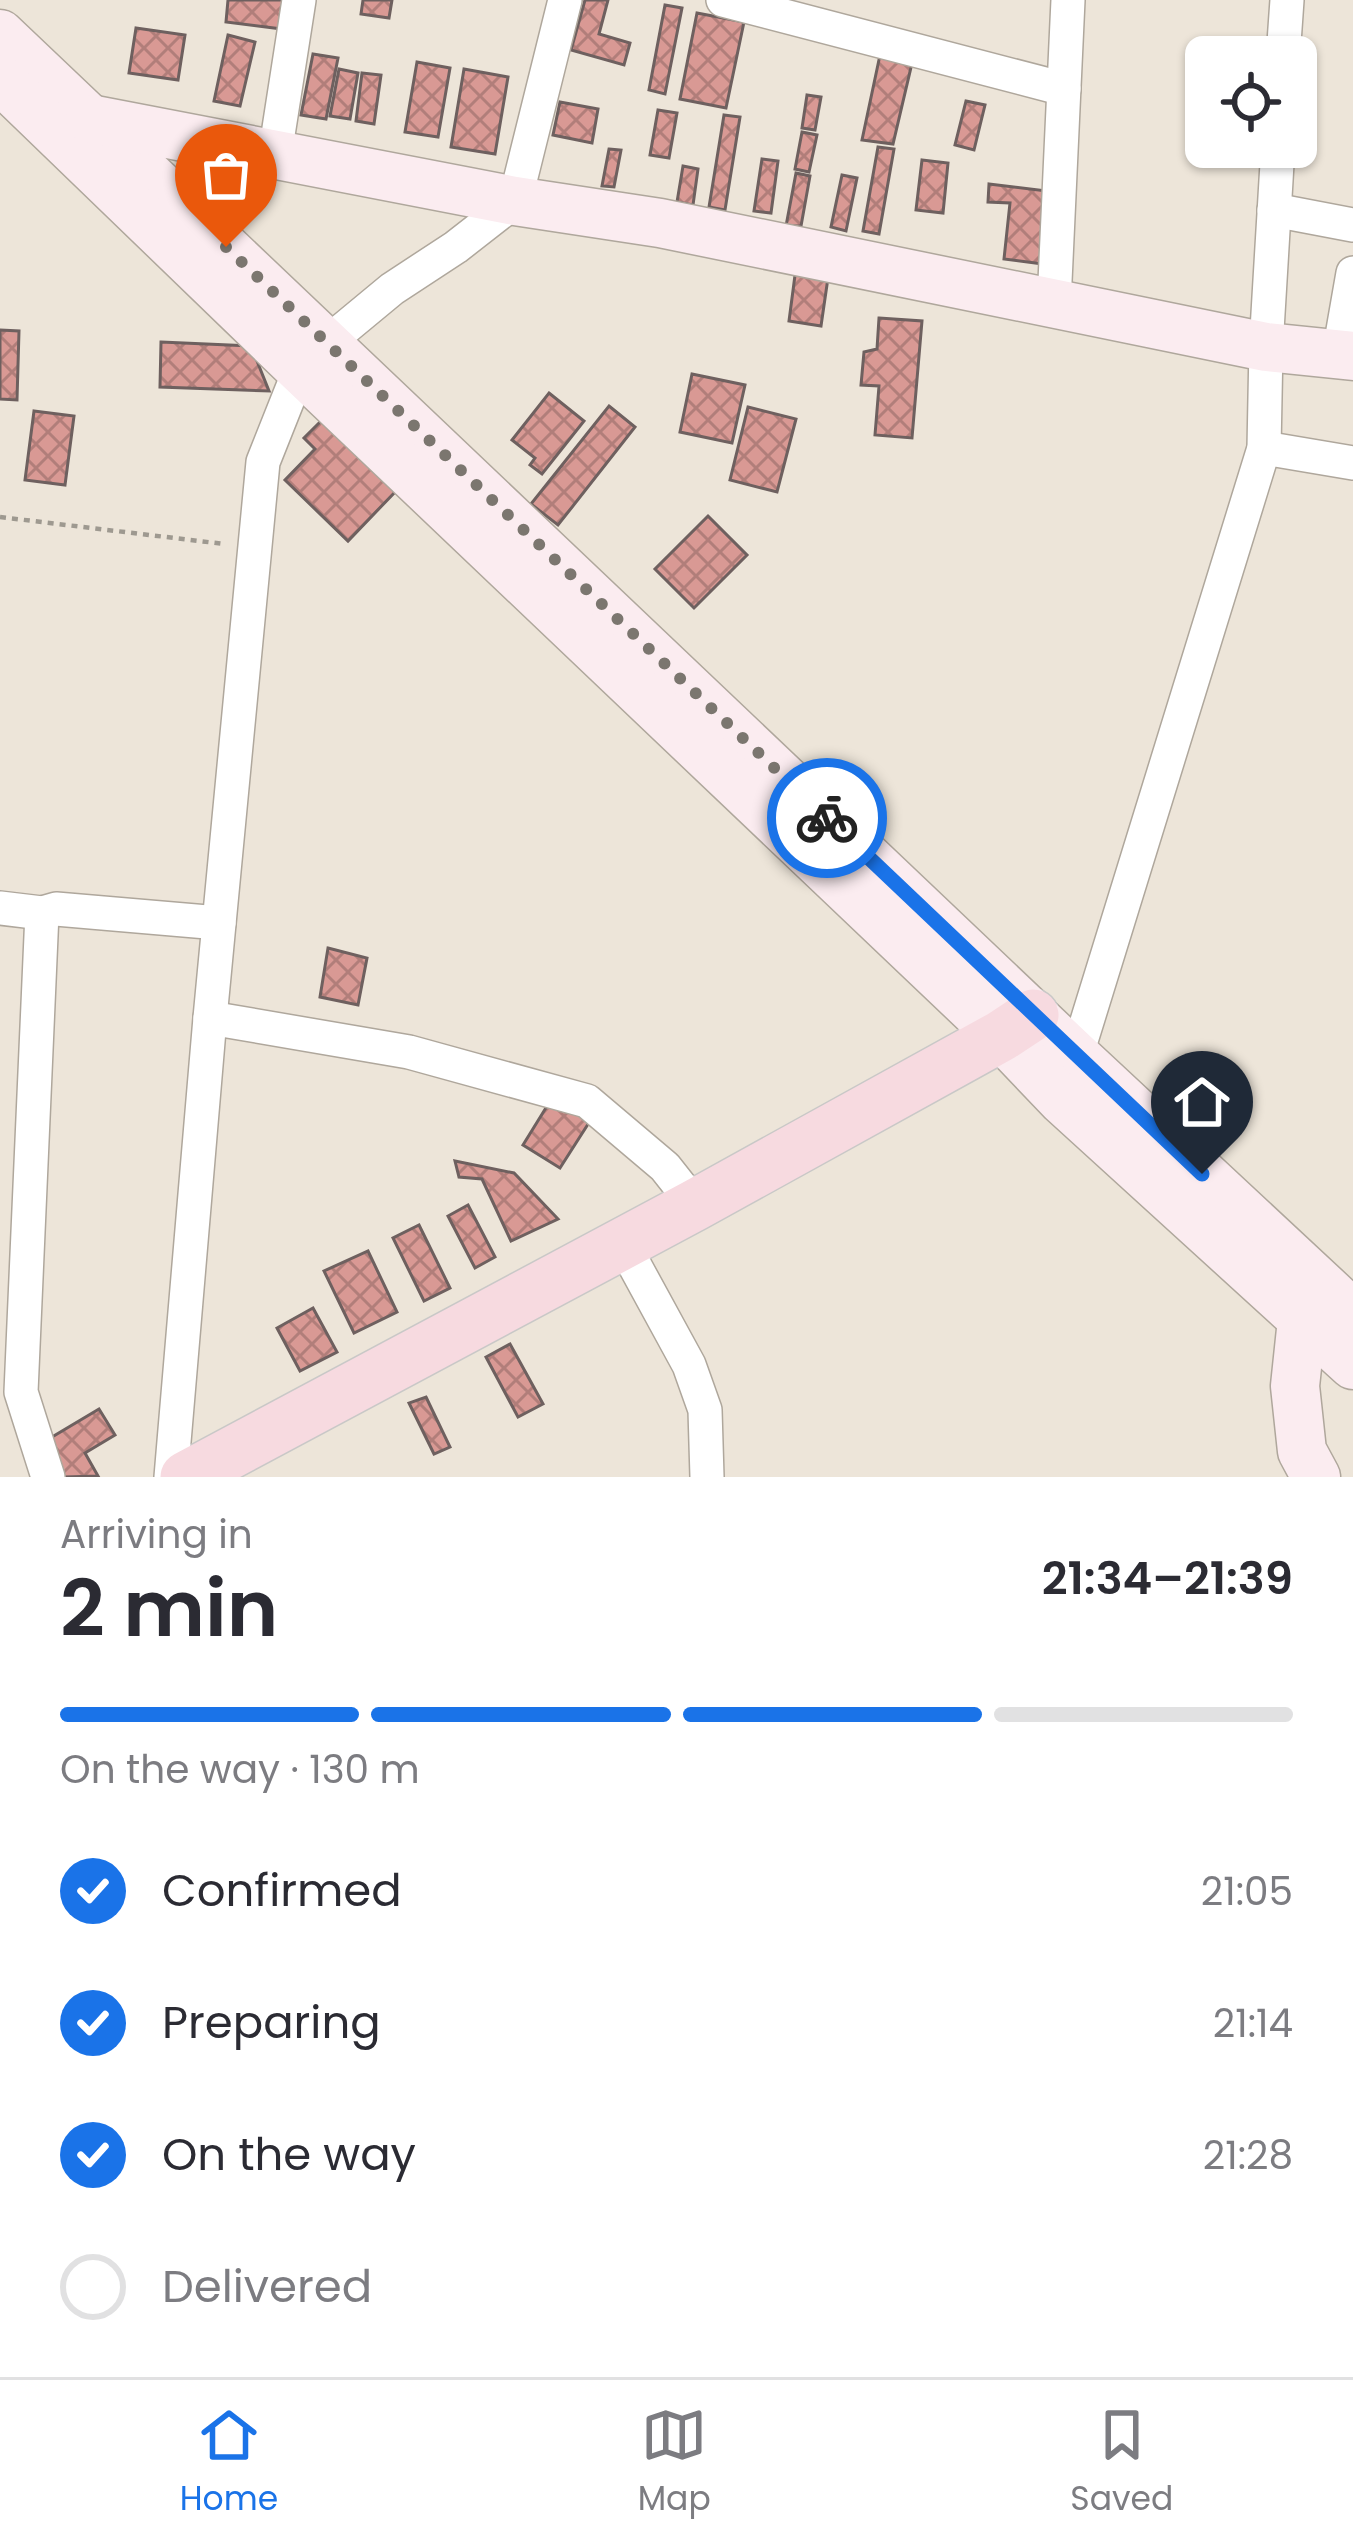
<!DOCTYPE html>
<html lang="en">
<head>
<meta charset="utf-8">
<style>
	body { margin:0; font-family:Poppins,sans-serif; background:#f2f2f3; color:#2b2b33; height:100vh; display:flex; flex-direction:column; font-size:45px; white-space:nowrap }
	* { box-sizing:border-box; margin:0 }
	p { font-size:39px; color:#7c7c81 }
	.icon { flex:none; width:66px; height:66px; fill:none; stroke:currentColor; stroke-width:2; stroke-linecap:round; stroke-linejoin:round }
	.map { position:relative; height:1477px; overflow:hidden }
	.sheet { display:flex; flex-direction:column; background:#fff; flex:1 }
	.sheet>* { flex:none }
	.fabs { position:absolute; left:1185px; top:36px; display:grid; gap:24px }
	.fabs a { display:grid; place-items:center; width:132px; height:132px; border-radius:18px; background:#fff; box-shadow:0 3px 9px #0004; font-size:60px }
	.pin { position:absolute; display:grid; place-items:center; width:102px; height:102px; color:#fff; margin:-123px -51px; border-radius:50% 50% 50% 0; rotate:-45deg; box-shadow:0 0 12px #0007 }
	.pin .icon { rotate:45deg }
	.courier { position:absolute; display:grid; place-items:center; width:120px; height:120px; margin:-60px; border:9px solid #1a73e8; border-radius:50%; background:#fff; color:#222; box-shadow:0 3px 15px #0007 }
	.head em { font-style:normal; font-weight:600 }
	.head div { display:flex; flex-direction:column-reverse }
	.head { display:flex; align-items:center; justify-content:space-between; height:204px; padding:0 60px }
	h1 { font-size:78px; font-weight:600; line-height:90px }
	.bar { display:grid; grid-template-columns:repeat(4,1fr); gap:18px 12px; align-content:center; height:144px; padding:0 60px }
	.bar i { height:15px; border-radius:9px; background:#e1e1e2 }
	.bar .selected { background:#1a73e8 }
	.bar p { grid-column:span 4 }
	ol { padding:0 60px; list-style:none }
	li { display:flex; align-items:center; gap:36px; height:132px }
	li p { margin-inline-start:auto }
	li .icon { padding:12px; border-radius:50%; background:#1a73e8; color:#fff; stroke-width:4 }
	li:last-child { color:#7c7c81 }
	li i { width:66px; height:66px; border:6px solid #e1e1e2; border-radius:50% }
	.tab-bar { display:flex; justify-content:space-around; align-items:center; height:168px; border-top:3px solid #e1e1e2; background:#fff; font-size:33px; color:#7c7c81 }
	.tab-bar a { display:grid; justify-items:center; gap:6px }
	.tab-bar .selected { color:#1a73e8 }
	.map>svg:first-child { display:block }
</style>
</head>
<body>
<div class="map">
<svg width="1353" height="1477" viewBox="0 0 1353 1477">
	<defs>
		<pattern id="building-cross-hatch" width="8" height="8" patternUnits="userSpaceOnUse" patternTransform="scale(3)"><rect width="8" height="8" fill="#d99994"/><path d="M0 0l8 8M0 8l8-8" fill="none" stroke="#b17e7a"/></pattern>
	</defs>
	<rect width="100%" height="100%" fill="#ede5d9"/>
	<g fill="url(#building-cross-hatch)" stroke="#6e605f" stroke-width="3">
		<path d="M228 0H286L282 29 226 22Z"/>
		<path d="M363 0H392L389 18 361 14Z"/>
		<path d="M585 0H608L599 34 630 43 624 65 571 50Z"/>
		<path d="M665 5 682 8 665 94 649 90Z"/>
		<path d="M697 13 744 22 726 108 680 99Z"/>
		<path d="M136 28 185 35 178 80 129 73Z"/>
		<path d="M228 35 255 42 240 106 214 101Z"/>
		<path d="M313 54 338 58 326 119 301 115Z"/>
		<path d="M880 55 912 63 893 144 862 140Z"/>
		<path d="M417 62 450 68 438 137 405 132Z"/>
		<path d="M339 69 358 73 350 119 330 116Z"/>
		<path d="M464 69 508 77 495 154 451 147Z"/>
		<path d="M362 73 381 75 374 124 356 121Z"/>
		<path d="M807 95 821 97 815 130 802 128Z"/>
		<path d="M966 101 985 105 974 150 955 145Z"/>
		<path d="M560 102 598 109 592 143 553 135Z"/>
		<path d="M658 110 677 113 669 158 650 155Z"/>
		<path d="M724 115 740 117 725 210 709 207Z"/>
		<path d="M802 132 817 135 809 172 795 169Z"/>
		<path d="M878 147 894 149 879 234 863 231Z"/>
		<path d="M609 149 621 150 614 187 602 186Z"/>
		<path d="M762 159 778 161 771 213 754 211Z"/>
		<path d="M922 160 948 163 943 213 916 210Z"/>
		<path d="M683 166 698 169 693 205 677 202Z"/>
		<path d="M796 173 810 176 801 226H786Z"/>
		<path d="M842 175 857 178 846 231 831 227Z"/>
		<path d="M989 184 1047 191 1043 264 1004 259 1010 203 988 202Z"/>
		<path d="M797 260 830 264 821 326 789 321Z"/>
		<path d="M879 318 922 321 912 438 875 435 879 386 861 385 864 352 877 349Z"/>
		<path d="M0 330 19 331 17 400 0 399Z"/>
		<path d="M161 342 251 346 269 391 160 387Z"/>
		<path d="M692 374 745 385 732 443 680 432Z"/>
		<path d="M549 393 584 421 542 474 530 465 535 458 512 440Z"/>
		<path d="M609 406 635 427 558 525 531 504Z"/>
		<path d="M748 407 796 419 777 492 730 480Z"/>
		<path d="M34 411 74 416 65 485 25 480Z"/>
		<path d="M322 420 396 491 348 541 285 480 315 449 304 438Z"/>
		<path d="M708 516 747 555 694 608 655 569Z"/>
		<path d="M328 948 367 958 358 1005 320 997Z"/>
		<path d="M552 1098 590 1121 560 1168 523 1145Z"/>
		<path d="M455 1161 514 1173 558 1219 511 1241 482 1179 459 1177Z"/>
		<path d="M468 1205 495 1257 475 1268 448 1216Z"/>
		<path d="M419 1225 450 1288 424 1301 393 1238Z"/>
		<path d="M368 1251 397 1312 354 1333 324 1271Z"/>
		<path d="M313 1308 337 1352 300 1371 277 1328Z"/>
		<path d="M510 1344 543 1404 518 1417 486 1357Z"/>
		<path d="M426 1397 450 1447 434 1454 409 1403Z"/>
		<path d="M99 1409 115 1435 85 1453 98 1476 64 1477 42 1443Z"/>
	</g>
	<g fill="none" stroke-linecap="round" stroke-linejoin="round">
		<defs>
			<g id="minor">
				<path d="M723 0 1064 89"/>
				<path d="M1283 57 1287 0"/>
				<path d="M275 154 299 0"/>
				<path d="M1274 210 1353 225"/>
				<path d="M1054 303 1068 0"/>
				<path d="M328 342 392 289 456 247 515 201 565 0"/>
				<path d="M1339 353 1353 273"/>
				<path d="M1264 448 1353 463"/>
				<path d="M0 908 42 913 56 909 219 923"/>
				<path d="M42 913 21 1392 48 1477"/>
				<path d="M210 1018 409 1052 587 1101 665 1167 695 1205"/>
				<path d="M1072 1070 1264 448 1266 347 1278 147"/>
				<path d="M623 1244 689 1365 705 1410 707 1477"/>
				<path d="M171 1477 210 1018 263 462 300 369"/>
			</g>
			<g id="secondary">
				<path d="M0 34 1076 1056 1353 1314"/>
				<path d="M0 79 300 369 1001 1036 1062 1100 1353 1365"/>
				<path d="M90 119 515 201 660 223 1266 347 1353 356"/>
				<path d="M1316 1305 1302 1320 1295 1386 1302 1451 1316 1477"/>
			</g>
			<path id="primary" d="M186 1477 695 1205 1001 1036 1033 1015"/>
		</defs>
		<use href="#minor" stroke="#afa79c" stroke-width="36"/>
		<use href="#secondary" stroke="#afa79c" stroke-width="51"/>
		<use href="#primary" stroke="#c9c8c7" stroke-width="54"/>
		<path stroke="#9e9990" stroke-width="4.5" stroke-dasharray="6 6" stroke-linecap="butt" d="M0 517 224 544"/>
		<use href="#minor" stroke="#fff" stroke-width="33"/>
		<use href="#secondary" stroke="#fbecf0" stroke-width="48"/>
		<use href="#primary" stroke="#f7dae0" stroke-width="51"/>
	</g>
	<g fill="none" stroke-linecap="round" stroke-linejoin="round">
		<path stroke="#7b766f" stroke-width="12" stroke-dasharray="0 21.6" d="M226 247 827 818"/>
		<path stroke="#1a73e8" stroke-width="15" d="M827 818 1202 1174"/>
	</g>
</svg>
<div class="fabs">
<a><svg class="icon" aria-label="locate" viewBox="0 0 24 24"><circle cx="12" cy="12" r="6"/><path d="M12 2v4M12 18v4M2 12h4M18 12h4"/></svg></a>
</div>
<div class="pin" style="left:226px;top:247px;background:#ea580c"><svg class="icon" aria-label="bag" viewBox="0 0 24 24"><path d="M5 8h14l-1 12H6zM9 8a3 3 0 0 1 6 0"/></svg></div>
<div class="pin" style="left:1202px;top:1174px;background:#1f2937"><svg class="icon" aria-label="home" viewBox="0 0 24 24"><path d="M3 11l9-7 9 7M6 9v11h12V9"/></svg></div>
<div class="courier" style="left:827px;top:818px"><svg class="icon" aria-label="bike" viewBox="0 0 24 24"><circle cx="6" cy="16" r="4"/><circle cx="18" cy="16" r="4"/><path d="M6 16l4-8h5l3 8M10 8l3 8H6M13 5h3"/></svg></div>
</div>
<section class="sheet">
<div class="head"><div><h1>2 min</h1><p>Arriving in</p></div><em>21:34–21:39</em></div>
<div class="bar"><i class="selected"></i><i class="selected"></i><i class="selected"></i><i></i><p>On the way · 130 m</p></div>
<ol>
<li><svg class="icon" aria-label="check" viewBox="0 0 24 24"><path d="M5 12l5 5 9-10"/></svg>Confirmed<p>21:05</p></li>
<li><svg class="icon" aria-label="check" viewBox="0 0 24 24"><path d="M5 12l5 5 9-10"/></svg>Preparing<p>21:14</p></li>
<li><svg class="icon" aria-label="check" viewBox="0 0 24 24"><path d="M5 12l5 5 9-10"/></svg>On the way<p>21:28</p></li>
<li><i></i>Delivered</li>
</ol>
</section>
<nav class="tab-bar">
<a class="selected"><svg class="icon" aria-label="home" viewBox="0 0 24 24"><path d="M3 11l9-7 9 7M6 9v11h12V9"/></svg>Home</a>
<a><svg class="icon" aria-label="map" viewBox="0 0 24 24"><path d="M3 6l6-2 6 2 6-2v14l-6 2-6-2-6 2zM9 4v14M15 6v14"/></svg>Map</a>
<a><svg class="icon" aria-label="saved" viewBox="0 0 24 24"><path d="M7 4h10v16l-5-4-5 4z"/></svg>Saved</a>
</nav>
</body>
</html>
